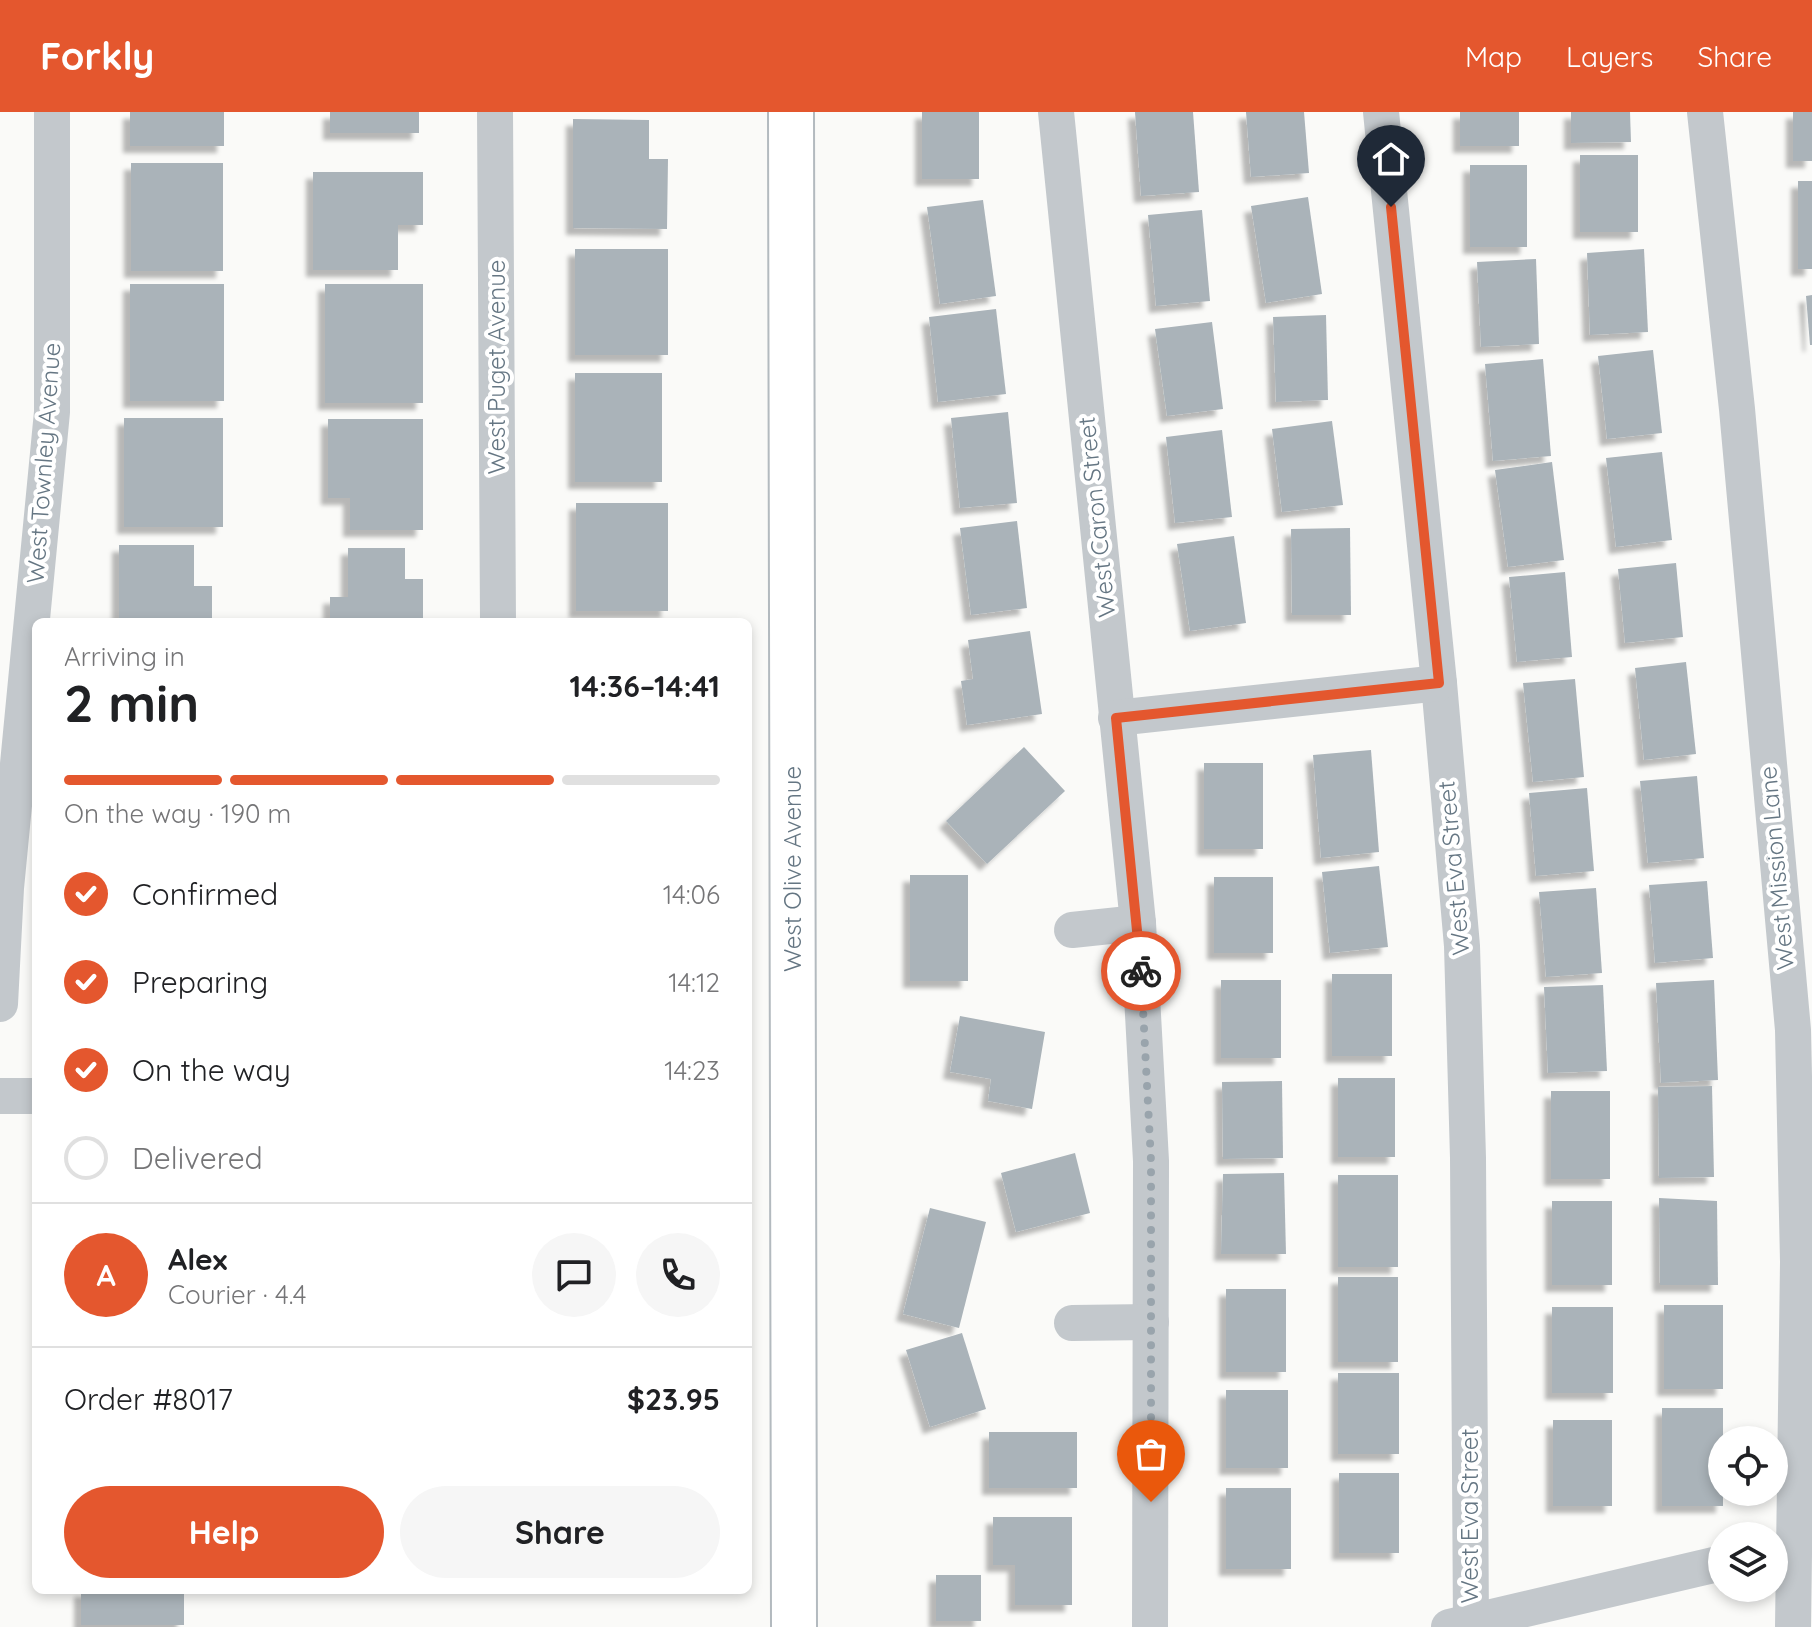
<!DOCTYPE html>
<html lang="en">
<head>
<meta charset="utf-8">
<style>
	body { margin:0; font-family:Quicksand,sans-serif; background:#f6f6f6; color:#202124; height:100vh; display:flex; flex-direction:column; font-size:30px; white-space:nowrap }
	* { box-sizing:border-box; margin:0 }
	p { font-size:26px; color:#757577 }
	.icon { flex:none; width:44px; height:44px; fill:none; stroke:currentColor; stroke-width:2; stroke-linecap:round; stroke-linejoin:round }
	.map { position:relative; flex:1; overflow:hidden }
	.details { position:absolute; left:32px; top:506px; width:720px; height:976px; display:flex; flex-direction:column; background:#fff; border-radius:12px; box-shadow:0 4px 12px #0003 }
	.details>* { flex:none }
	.fabs { position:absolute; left:1708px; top:1314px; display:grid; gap:16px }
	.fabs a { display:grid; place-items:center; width:80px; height:80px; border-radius:50%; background:#fff; box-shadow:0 4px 12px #0003; font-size:40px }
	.pin { position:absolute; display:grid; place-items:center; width:68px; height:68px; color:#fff; margin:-82px -34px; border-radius:50% 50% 50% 0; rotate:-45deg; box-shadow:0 0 8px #0007 }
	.pin .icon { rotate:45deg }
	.courier { position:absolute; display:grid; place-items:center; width:80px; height:80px; margin:-40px; border:6px solid #e4572e; border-radius:50%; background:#fff; color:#222; box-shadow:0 2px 10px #0007 }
	.overview em { font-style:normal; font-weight:700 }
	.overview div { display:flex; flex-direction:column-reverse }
	.overview { display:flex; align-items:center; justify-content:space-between; height:136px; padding:0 32px }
	h1 { font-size:52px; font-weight:700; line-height:60px }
	.bar { display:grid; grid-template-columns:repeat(4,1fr); gap:12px 8px; align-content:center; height:96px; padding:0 32px }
	.bar i { height:10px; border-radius:6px; background:#e0e0e0 }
	.bar .current { background:#e4572e }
	.bar p { grid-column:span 4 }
	.line { display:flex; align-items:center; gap:20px; padding:0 32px; border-top:2px solid #e0e0e0 }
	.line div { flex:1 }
	.round { display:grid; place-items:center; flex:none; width:84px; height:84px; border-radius:42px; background:#f6f6f6 }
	ol { padding:0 32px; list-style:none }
	li { display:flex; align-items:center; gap:24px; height:88px }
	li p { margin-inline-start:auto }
	li .icon { padding:8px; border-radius:50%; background:#e4572e; color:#fff; stroke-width:4 }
	li:last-child { color:#757577 }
	li i { width:44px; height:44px; border:4px solid #e0e0e0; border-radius:50% }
	.action { display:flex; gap:16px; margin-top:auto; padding:16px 32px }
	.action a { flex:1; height:92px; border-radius:48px; background:#e4572e; color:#fff; font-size:32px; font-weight:700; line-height:92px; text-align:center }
	.action a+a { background:#f6f6f6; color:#202124 }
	header { display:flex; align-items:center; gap:48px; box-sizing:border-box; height:112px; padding:0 40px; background:#e4572e; color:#fff }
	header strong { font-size:38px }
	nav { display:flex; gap:44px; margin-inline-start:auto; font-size:28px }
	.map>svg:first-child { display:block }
</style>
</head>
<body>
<header>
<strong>Forkly</strong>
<nav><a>Map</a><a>Layers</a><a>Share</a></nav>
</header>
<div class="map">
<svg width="1812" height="1515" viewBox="0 0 1812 1515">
	<defs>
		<filter id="shadow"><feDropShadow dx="-7" dy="7" stdDeviation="2" flood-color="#0004"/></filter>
	</defs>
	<rect width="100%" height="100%" fill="#fafaf8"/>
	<g fill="#aab3b9" filter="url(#shadow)">
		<rect x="130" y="0" width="94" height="34"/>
		<rect x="330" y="0" width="89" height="21"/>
		<rect x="922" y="0" width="57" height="67"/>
		<path d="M1135 0H1193L1199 80 1141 84Z"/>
		<path d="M1246 0H1304L1309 61 1251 65Z"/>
		<rect x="1460" y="0" width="59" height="34"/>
		<path d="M1571 0H1630L1631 30 1571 31Z"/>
		<rect x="1793" y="0" width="19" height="49"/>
		<path d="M573 7 649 8V47H668L667 117 573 116Z"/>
		<rect x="1580" y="43" width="58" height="77"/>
		<rect x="131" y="51" width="92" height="108"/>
		<rect x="1470" y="53" width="57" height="82"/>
		<path d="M313 60H423V113H398V158H313Z"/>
		<rect x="1798" y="69" width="14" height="88"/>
		<path d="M1308 85 1322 182 1266 191 1251 94Z"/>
		<path d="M983 88 996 184 940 192 927 95Z"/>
		<path d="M1202 98 1210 189 1156 194 1148 103Z"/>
		<rect x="575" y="137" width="93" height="106"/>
		<path d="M1644 137 1648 220 1590 223 1587 141Z"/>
		<path d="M1536 147 1539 232 1481 235 1477 150Z"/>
		<rect x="130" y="172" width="94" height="117"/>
		<rect x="325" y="172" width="98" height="119"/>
		<path d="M1812 183V233H1810L1806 184Z"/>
		<path d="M996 197 1006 282 938 290 929 205Z"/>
		<path d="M1326 203 1328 288 1276 290 1273 205Z"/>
		<path d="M1212 210 1223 297 1167 304 1155 217Z"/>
		<path d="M1653 238 1662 321 1607 327 1598 244Z"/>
		<path d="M1543 247 1551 344 1493 349 1485 252Z"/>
		<rect x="575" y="261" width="87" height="109"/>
		<path d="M1008 300 1017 391 960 396 951 306Z"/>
		<rect x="124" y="306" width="99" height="109"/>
		<path d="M328 307H423V418H350V386H328Z"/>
		<path d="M1332 309 1343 393 1282 400 1272 317Z"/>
		<path d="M1222 318 1232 405 1175 411 1166 325Z"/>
		<path d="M1662 340 1672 428 1616 435 1606 346Z"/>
		<path d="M1552 350 1564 448 1508 455 1495 358Z"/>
		<rect x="576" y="391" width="92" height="108"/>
		<path d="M1017 409 1027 496 971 503 960 416Z"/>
		<path d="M1350 416 1351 503H1292L1291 417Z"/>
		<path d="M1234 424 1246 511 1190 519 1177 432Z"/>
		<path d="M119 433H194V474H212V510H119Z"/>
		<path d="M348 436H405V467H423V510H330V485H348Z"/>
		<path d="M1676 451 1683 525 1625 531 1618 457Z"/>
		<path d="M1565 460 1572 545 1517 550 1509 465Z"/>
		<path d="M1030 519 1042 602 967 613 961 569 973 567 968 528Z"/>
		<path d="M1686 550 1696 642 1644 648 1635 556Z"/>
		<path d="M1575 567 1584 665 1533 670 1523 571Z"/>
		<path d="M1024 635 1065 679 987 752 946 709Z"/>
		<path d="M1371 638 1379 740 1321 746 1313 643Z"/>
		<rect x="1204" y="651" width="59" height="86"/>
		<path d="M1697 664 1704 746 1648 751 1640 669Z"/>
		<path d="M1587 676 1594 759 1536 764 1529 681Z"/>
		<path d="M1379 754 1388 835 1330 841 1322 760Z"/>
		<rect x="910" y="763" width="58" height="106"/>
		<rect x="1214" y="765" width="59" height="76"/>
		<path d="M1707 769 1713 846 1655 851 1649 773Z"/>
		<path d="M1596 776 1602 861 1546 865 1539 780Z"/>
		<rect x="1332" y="862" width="60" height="82"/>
		<rect x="1221" y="868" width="60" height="78"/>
		<path d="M1714 868 1718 968 1661 971 1656 871Z"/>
		<path d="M1603 873 1607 959 1548 961 1544 875Z"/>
		<path d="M960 904 1045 920 1032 997 988 989 991 967 950 960Z"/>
		<rect x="1338" y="966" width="57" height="79"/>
		<path d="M1282 969 1283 1046 1223 1047 1222 970Z"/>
		<path d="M1712 974 1714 1065 1659 1066 1658 975Z"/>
		<rect x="1551" y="979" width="59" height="88"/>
		<path d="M1075 1041 1090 1101 1016 1120 1001 1061Z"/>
		<path d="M1284 1061 1286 1142H1221L1223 1062Z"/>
		<rect x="1338" y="1063" width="60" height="92"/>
		<path d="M1659 1086 1717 1089 1718 1173H1660Z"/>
		<rect x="1552" y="1089" width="60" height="84"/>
		<path d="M930 1096 986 1110 959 1216 903 1202Z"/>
		<rect x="1338" y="1165" width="60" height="85"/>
		<rect x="1226" y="1177" width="60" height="83"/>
		<rect x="1664" y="1193" width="59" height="84"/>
		<rect x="1552" y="1195" width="61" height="86"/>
		<path d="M962 1221 986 1297 930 1315 906 1238Z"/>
		<rect x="1338" y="1261" width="61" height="81"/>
		<rect x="1226" y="1278" width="62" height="78"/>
		<rect x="1662" y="1296" width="61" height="98"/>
		<rect x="1553" y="1308" width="59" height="86"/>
		<rect x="989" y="1320" width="88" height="56"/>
		<rect x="1339" y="1361" width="60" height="80"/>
		<rect x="1226" y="1376" width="65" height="81"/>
		<path d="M993 1405H1072V1493H1015V1453H993Z"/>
		<rect x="936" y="1463" width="45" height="46"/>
		<rect x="81" y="1478" width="103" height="35"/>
	</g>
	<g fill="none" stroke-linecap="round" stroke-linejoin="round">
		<defs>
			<path id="secondary" d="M791 0 794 1515"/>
		</defs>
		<use href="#secondary" stroke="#b3babf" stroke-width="48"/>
		<g stroke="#c3c8cc" stroke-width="36">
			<path d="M495 0 498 510"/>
			<path d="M1056 0 1138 811 1151 1049 1150 1515"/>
			<path d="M1381 0 1439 571 1462 834 1468 1046 1471 1515"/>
			<path d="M1705 0 1737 297 1793 918 1798 1150 1793 1515"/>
			<path d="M1116 606 1439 571"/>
			<path d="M1072 818 1138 811"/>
			<path d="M0 892 6 776 52 300V0"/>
			<path d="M0 984H36"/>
			<path d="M1072 1211 1151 1210"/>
			<path d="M1449 1515 1722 1451"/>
		</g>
		<use href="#secondary" stroke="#fff" stroke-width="44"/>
	</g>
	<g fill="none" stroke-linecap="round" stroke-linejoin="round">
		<path stroke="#99a4ac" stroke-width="8" stroke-dasharray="0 14.4" d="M1141 859 1151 1049V1390"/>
		<path stroke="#e4572e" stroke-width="10" d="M1141 859 1116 606 1439 571 1391 95"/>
	</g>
	<g text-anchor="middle" stroke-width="8" stroke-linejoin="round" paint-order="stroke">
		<g font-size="24" fill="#657683" stroke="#fff">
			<text transform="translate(497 255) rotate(-90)" y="8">West Puget Avenue</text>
			<text transform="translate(44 351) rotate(-86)" y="8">West Townley Avenue</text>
			<text transform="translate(1097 405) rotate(-96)" y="8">West Caron Street</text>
			<text transform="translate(1454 756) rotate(-95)" y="8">West Eva Street</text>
			<text transform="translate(1777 756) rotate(-95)" y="8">West Mission Lane</text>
			<text transform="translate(793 757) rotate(-90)" y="8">West Olive Avenue</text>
			<text transform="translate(1470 1404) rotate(-90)" y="8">West Eva Street</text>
		</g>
	</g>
</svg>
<div class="fabs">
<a><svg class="icon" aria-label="locate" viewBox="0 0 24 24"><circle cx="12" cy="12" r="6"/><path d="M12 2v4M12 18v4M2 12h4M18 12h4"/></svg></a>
<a><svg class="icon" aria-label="layers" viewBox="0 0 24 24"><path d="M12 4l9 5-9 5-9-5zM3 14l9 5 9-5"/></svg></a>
</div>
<div class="pin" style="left:1151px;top:1390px;background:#ea580c"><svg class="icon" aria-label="bag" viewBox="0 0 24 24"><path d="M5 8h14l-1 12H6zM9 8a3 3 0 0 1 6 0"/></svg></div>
<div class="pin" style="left:1391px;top:95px;background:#1f2937"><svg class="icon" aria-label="home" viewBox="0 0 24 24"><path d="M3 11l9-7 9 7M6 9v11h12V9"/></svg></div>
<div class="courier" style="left:1141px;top:859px"><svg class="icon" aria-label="bike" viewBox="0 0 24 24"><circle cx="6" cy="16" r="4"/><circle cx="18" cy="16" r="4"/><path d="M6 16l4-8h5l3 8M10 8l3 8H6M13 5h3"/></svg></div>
<section class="details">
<div class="overview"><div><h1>2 min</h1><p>Arriving in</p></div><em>14:36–14:41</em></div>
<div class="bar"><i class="current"></i><i class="current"></i><i class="current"></i><i></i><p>On the way · 190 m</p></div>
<ol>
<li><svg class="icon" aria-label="check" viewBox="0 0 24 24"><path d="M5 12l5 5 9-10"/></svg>Confirmed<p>14:06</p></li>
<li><svg class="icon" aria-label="check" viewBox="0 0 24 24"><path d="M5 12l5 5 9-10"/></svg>Preparing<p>14:12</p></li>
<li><svg class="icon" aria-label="check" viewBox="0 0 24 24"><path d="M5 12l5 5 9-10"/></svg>On the way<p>14:23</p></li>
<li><i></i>Delivered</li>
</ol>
<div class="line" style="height:144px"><b class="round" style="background:#e4572e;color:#fff">A</b><div><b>Alex</b><p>Courier · 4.4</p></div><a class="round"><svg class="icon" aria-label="chat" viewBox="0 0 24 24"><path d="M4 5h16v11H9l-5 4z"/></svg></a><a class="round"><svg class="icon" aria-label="phone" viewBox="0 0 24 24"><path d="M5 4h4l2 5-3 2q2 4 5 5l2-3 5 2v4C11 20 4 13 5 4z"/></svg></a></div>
<div class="line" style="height:104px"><div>Order #8017</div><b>$23.95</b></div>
<div class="action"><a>Help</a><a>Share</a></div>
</section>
</div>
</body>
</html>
